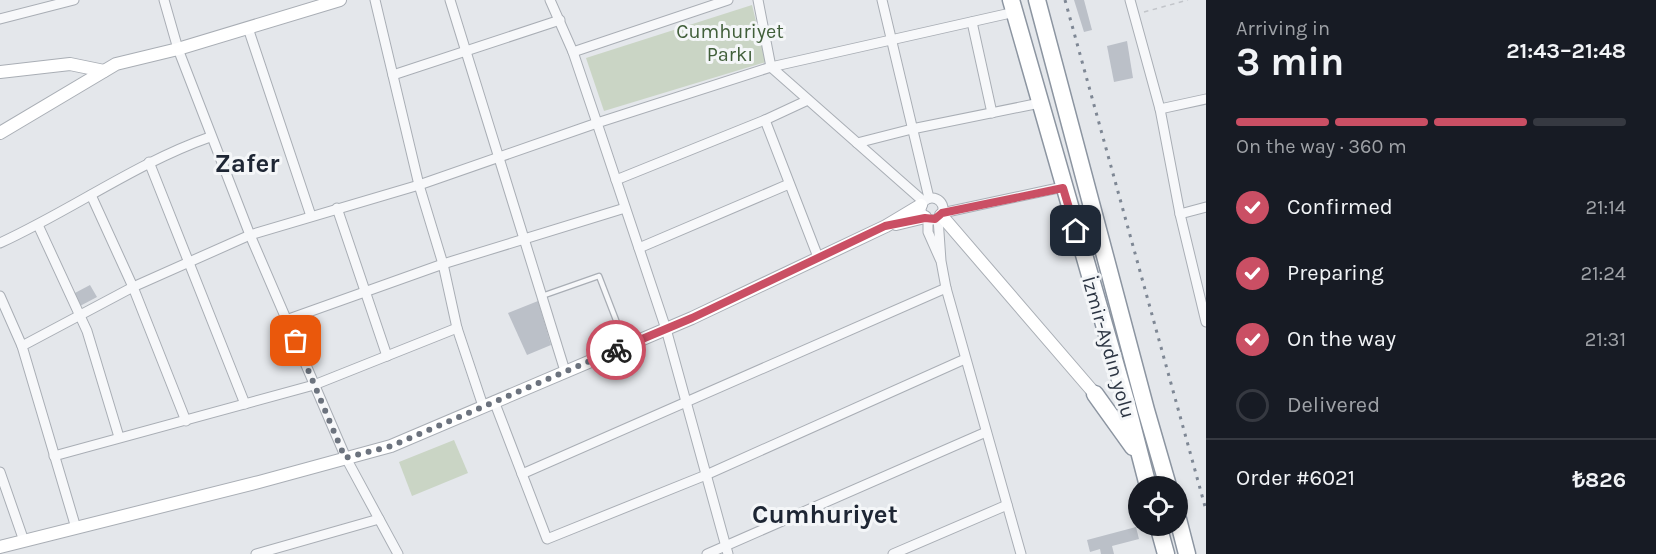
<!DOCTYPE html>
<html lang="en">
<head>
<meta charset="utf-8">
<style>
	body { margin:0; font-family:Karla,sans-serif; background:#20242c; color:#f1f3f6; height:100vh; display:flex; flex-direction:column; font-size:22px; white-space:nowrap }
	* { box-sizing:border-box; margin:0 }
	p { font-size:20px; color:#9ea1a6 }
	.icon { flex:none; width:33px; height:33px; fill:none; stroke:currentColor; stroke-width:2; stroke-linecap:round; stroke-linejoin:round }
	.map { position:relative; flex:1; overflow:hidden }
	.details { display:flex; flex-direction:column; background:#171b24; width:450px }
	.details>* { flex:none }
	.tools { position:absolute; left:1128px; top:476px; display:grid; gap:12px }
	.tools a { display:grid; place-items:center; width:60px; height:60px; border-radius:50%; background:#171b24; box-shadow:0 3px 9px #0003; font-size:30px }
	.pin { position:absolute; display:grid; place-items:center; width:51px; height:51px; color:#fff; margin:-26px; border-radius:12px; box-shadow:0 3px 9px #0006 }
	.courier { position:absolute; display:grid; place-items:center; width:60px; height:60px; margin:-30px; border:4px solid #ca4f64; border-radius:50%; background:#fff; color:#222; box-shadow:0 2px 8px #0007 }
	.head em { font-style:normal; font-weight:700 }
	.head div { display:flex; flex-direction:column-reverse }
	.head { display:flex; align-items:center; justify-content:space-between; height:102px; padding:0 30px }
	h1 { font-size:39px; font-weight:700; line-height:45px }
	.bar { display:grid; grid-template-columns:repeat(4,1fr); gap:9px 6px; align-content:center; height:72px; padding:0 30px }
	.bar i { height:8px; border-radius:4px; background:#363941 }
	.bar .current { background:#ca4f64 }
	.bar p { grid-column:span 4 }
	.line { display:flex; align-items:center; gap:15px; padding:0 30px; border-top:2px solid #363941 }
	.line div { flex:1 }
	ol { padding:0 30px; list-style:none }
	li { display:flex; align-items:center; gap:18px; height:66px }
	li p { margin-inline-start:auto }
	li .icon { padding:6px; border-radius:50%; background:#ca4f64; color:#fff; stroke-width:4 }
	li:last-child { color:#9ea1a6 }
	li i { width:33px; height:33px; border:3px solid #363941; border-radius:50% }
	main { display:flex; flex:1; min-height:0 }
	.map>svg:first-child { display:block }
</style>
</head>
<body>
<main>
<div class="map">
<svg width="1206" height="554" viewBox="0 0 1206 554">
	<rect width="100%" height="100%" fill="#e4e7eb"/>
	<g fill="#cad5c5">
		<path d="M752 5 766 62 604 111 586 58Z"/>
		<path d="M454 440 468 473 412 496 399 462Z"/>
	</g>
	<g fill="#bbc0c8">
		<path d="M1074 0H1084L1092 30 1084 32Z"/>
		<path d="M1127 41 1133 78 1114 82 1107 46Z"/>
		<path d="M90 285 97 297 80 306 73 294Z"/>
		<path d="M538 301 551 345 527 355 508 313Z"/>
		<path d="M1136 527 1139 539 1112 546 1114 554H1101L1100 549 1090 552 1087 540Z"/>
	</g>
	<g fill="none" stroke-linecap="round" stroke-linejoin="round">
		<defs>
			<path id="lane" d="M542 296 599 276 626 346"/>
			<g id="street">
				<path d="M164 0 178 49 250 235 346 458 398 554"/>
				<path d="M375 0 419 185 443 264 457 328 483 406"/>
				<path d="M450 0 565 371"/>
				<path d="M758 0 771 67 923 201"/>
				<path d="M882 0 929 198"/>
				<path d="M1130 0 1160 109 1180 214 1206 322"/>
				<path d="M0 19 74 0"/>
				<path d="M972 22 992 113"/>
				<path d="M248 28 311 216"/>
				<path d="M573 52 728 0"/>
				<path d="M393 75 560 20"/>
				<path d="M1160 109 1206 99"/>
				<path d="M765 120 818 257"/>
				<path d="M857 143 912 129 1040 103"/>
				<path d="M149 162 245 404"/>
				<path d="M616 180 765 120 808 100"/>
				<path d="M91 195 133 287 186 421"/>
				<circle cx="932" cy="209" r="11"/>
				<path d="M337 208 387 356"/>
				<path d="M942 213 1063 187"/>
				<path d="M1180 214 1206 207"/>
				<path d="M938 218 941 261 946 288 1021 554"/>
				<path d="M928 219V232L940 259"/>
				<path d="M38 225 87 331 119 437"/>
				<path d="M0 243C72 210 136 163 210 137"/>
				<path d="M639 248 789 184"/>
				<path d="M0 296 22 346"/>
				<path d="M286 320 443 264 625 208"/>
				<path d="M494 401 547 539 706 475 965 359"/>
				<path d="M54 456 314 385 457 328"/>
				<path d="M0 472 24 541"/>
				<path d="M522 474 946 288"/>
				<path d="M76 528 22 346 133 287 250 235 419 185 597 123 573 52 550 0"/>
				<path d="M256 554 379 519"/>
				<path d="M707 554 986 432"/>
				<path d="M728 554 666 329 597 123 771 67 1015 12"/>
				<path d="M893 554 1007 505"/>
			</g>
			<g id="secondary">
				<path d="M0 72 70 64 104 71"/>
				<path d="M0 133 116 64 178 49 340 0"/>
				<path d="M941 215 1095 394"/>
				<path d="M896 224 925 217"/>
				<path d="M0 547 259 482 391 446 692 318 886 226 921 205"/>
			</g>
			<g id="highway">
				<path d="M1011 0 1126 401 1148 486"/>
				<path d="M1037 0 1146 410 1168 486"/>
				<path d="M1095 394 1133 447"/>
				<path d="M1178 519 1187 554"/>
				<path d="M1158 525 1166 554"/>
			</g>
		</defs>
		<use href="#lane" stroke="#a9aeb5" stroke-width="7"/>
		<use href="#street" stroke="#a9aeb5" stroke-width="11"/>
		<use href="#secondary" stroke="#a9aeb5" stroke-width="14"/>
		<use href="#highway" stroke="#8c95a1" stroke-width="19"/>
		<path stroke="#c2c5ca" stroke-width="1.5" stroke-dasharray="4.5 4.5" stroke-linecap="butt" d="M1144 12 1188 0"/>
		<use href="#lane" stroke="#f7f8fa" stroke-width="4.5"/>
		<use href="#street" stroke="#f7f8fa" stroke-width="9"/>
		<use href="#secondary" stroke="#fff" stroke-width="12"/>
		<use href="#highway" stroke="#fff" stroke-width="16"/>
		<path stroke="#7e8794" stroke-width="3" stroke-dasharray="3 6" stroke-linecap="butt" d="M1065 0 1206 510"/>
	</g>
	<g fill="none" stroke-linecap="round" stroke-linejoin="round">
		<path stroke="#6c737e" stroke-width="6" stroke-dasharray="0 10.8" d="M296 341 345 458 391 446 616 350"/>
		<path stroke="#ca4f64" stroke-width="8" d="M616 350 692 318 885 226 925 218 935 219 942 213 1063 188 1076 231"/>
	</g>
	<g text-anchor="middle" stroke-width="6" stroke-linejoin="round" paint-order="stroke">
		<g font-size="20" fill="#415f3a" stroke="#f4f6f8">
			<text x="730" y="38">Cumhuriyet<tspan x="730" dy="23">Parkı</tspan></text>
		</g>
		<g font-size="20" fill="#2c3543" stroke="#f4f6f8">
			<text transform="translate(1109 347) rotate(74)" y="7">İzmir-Aydın yolu</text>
		</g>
		<g font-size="26" font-weight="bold" fill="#1e2634" stroke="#f4f6f8">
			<text x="247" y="172">Zafer</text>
			<text x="825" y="523">Cumhuriyet</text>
		</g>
	</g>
</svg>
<div class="tools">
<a><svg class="icon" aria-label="locate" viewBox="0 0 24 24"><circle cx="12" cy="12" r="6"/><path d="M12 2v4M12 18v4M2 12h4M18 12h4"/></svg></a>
</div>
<div class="pin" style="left:296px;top:341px;background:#ea580c"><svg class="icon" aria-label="bag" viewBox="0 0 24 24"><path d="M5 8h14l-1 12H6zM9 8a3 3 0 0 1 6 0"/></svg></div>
<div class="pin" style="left:1076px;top:231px;background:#1f2937"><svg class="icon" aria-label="home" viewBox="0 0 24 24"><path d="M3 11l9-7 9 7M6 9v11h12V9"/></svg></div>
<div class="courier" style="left:616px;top:350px"><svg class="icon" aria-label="bike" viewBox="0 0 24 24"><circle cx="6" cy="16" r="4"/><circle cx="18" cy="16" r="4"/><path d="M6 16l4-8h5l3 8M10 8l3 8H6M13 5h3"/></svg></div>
</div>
<section class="details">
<div class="head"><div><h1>3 min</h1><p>Arriving in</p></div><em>21:43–21:48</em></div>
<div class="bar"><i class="current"></i><i class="current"></i><i class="current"></i><i></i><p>On the way · 360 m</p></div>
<ol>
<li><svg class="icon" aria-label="check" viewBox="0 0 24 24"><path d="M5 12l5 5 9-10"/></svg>Confirmed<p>21:14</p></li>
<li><svg class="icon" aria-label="check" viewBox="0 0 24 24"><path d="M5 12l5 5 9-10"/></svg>Preparing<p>21:24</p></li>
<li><svg class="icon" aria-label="check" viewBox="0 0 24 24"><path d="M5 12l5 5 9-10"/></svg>On the way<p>21:31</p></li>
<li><i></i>Delivered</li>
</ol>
<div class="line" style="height:78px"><div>Order #6021</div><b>₺826</b></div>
</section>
</main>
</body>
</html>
